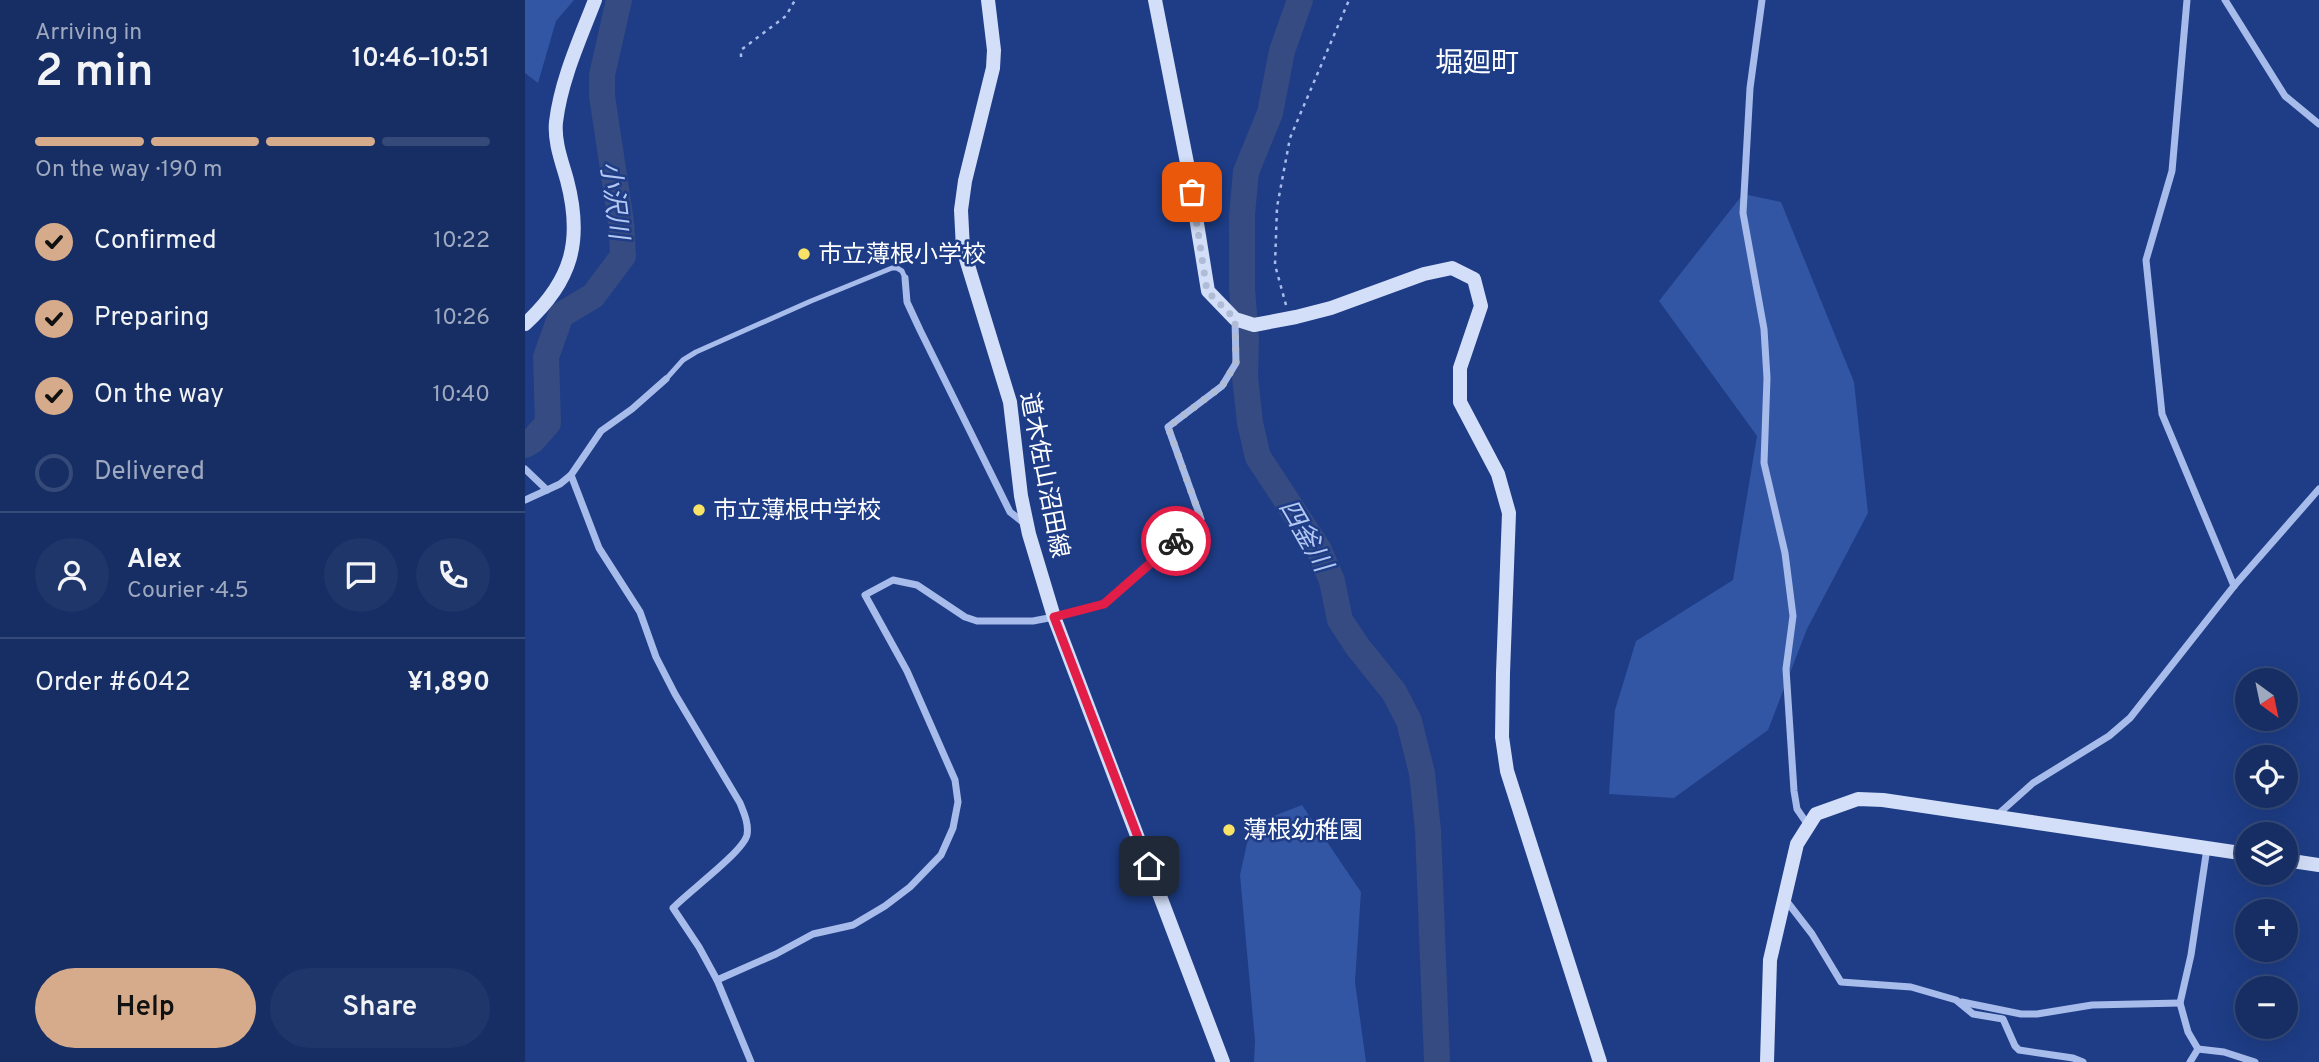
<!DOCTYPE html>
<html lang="en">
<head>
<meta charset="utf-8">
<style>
	body { margin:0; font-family:Overpass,"Noto Sans JP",sans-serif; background:#1f366a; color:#f1f3f6; height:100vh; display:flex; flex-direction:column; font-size:26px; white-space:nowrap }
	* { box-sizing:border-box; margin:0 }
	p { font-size:23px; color:#9ea8bf }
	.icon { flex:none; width:38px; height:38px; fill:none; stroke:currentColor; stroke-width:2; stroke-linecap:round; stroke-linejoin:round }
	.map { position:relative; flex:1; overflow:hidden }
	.side { display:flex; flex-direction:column; background:#162e64; width:525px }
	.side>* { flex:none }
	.needle { width:46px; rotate:147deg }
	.buttons { position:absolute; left:1710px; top:668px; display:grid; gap:14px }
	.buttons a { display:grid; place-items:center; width:63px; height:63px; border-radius:50%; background:#162e64; box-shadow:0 7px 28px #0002,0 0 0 2px #354a78; font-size:35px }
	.pin { position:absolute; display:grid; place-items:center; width:60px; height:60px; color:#fff; margin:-30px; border-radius:14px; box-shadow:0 4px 10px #0006 }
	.courier { position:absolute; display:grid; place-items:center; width:70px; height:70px; margin:-35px; border:5px solid #e11d48; border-radius:50%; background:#fff; color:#222; box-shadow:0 2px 9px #0007 }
	.overview em { font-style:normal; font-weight:600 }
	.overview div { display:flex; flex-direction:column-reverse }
	.overview { display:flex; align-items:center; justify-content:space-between; height:119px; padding:0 35px }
	h1 { font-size:46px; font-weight:600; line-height:52px }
	.bar { display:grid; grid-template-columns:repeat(4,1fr); gap:10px 7px; align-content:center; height:84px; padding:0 35px }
	.bar i { height:9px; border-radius:5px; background:#354a78 }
	.bar .selected { background:#d6ab8b }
	.bar p { grid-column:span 4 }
	.line { display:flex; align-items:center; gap:18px; padding:0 35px; border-top:2px solid #354a78 }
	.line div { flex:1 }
	.round { display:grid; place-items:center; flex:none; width:74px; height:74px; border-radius:37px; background:#1f366a }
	ol { padding:0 35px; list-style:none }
	li { display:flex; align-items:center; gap:21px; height:77px }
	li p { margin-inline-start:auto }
	li .icon { padding:7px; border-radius:50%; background:#d6ab8b; color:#111; stroke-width:4 }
	li:last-child { color:#9ea8bf }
	li i { width:38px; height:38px; border:4px solid #354a78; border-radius:50% }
	.action { display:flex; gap:14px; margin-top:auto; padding:14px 35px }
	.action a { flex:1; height:80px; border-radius:42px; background:#d6ab8b; color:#111; font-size:28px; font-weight:600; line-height:80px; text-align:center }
	.action a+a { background:#1f366a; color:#f1f3f6 }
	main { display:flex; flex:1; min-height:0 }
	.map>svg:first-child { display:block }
</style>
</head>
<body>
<main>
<section class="side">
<div class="overview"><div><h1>2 min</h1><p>Arriving in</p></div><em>10:46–10:51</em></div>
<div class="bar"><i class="selected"></i><i class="selected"></i><i class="selected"></i><i></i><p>On the way · 190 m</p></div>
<ol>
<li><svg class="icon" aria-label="check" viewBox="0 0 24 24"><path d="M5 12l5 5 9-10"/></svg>Confirmed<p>10:22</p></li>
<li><svg class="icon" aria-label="check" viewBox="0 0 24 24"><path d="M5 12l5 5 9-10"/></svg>Preparing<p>10:26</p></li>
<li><svg class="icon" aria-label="check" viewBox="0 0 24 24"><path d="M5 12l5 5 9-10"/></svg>On the way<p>10:40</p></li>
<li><i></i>Delivered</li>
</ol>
<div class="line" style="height:126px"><a class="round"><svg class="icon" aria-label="person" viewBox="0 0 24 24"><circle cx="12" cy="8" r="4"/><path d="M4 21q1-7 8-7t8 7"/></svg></a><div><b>Alex</b><p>Courier · 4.5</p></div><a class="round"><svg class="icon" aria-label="chat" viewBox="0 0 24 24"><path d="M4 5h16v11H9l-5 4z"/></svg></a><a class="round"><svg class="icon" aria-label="phone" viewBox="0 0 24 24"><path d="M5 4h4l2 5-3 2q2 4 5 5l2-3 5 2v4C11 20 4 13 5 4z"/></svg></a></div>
<div class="line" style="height:91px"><div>Order #6042</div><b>¥1,890</b></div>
<div class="action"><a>Help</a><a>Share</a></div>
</section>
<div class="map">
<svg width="1794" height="1062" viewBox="0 0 1794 1062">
	<rect width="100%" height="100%" fill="#1e3d86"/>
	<g fill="#3255a4">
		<path d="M0 0H49L31 21 13 83 0 73Z"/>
		<path d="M1218 194 1256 202 1329 382 1343 513 1282 629 1243 730 1149 798 1084 794 1090 710 1111 641 1208 580 1232 436 1134 301Z"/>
		<path d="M777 805 836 892 830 982 841 1062H729L730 1041 715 875 726 825Z"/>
	</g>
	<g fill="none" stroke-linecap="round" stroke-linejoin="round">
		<g stroke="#354b81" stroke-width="26">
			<path d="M775 0 757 51 745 113 721 172 717 214V288L721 341 720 377 725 423 733 457 794 550 807 581 815 620 832 646 869 692 884 721 897 773 903 830 912 1062"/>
			<path d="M0 445 7 441 23 423 21 357 36 315 68 296 98 256 96 222 77 96V75L94 0"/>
		</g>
		<g stroke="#a7bcea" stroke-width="2.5" stroke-dasharray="3.5 5" stroke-linecap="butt">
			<path d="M216 57V50L261 16 270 0"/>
			<path d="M761 305 750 265 752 207 765 138 824 0"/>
		</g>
		<path stroke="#a7bcea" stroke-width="5" d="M141 379 158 360 171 352 286 301 367 268H372L377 271 380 278"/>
		<g stroke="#a7bcea" stroke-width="7">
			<path d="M1237 0 1225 88 1218 213 1239 329 1242 378 1239 463 1260 553 1268 616 1261 669 1269 791 1272 809 1283 825"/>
			<path d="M1662 0 1647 171 1621 260 1637 414 1709 586"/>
			<path d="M1700 0 1760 96 1794 124"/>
			<path d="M380 278 382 302 395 330 485 512 499 523"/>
			<path d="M0 469 22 490"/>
			<path d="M46 475 74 548 115 612 131 657 150 694 215 803C219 813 224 824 222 835 218 852 163 892 148 908L174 947 192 980 226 1062"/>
			<path d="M0 500 35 484 46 475 76 431 107 409 141 379"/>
			<path d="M1470 817 1508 783 1584 736 1605 718 1709 586 1794 489"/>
			<path d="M1260 899 1287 934 1316 982 1386 987 1431 1000 1448 1014 1478 1019 1490 1046 1494 1050 1548 1058 1558 1062"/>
			<path d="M192 980 251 954 288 934 328 925 360 906 385 887 416 855 428 828 433 802 430 780 382 671 340 595 368 580 392 585 440 617 452 621H508L529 617 579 604 676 519 643 427 697 386 711 363 710 319"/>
			<path d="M1437 1002 1496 1014H1512L1567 1005 1655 1003"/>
			<path d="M1673 1049 1699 1052 1730 1062"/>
			<path d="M1665 1062 1673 1049 1663 1032 1655 1003 1666 955 1682 848"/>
		</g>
		<g stroke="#d3def8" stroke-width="14">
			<path d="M463 0 469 50 468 68 440 181 436 210 438 249 485 402 496 496 504 534 529 617 698 1062"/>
			<path d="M630 0 663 168 683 291 710 319 729 325 771 317 806 308 899 274 927 268 949 279 956 306 935 368V402L973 474 984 513 978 673 977 737 982 771 1075 1062"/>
			<path d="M0 324C47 281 58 241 42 180 37 162 29 142 31 122 36 80 55 39 70 0"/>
			<path d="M1760 860 1794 865"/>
			<path d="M1242 1062 1245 960 1272 844 1291 814 1333 799 1358 800 1722 854"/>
		</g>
	</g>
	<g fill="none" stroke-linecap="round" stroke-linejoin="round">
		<path stroke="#b0bbd5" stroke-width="7" stroke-dasharray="0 12.6" d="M651 541 676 519 643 427 697 386 711 363 710 319 682 291 667 192"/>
		<path stroke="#e11d48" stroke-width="9" d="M624 866 529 617 579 604 651 541"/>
	</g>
	<g fill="#f9e366" stroke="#1e3d86" stroke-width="2.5">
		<circle cx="279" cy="254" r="7"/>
		<circle cx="174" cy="510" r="7"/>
		<circle cx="704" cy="830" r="7"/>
	</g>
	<g text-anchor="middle" stroke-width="5" stroke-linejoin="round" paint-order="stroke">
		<g font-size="24" fill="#fff" stroke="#1e3d86" text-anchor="start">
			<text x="293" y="262">市立薄根小学校</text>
			<text x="188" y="518">市立薄根中学校</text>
			<text x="718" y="838">薄根幼稚園</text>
		</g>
		<g font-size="24" fill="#fff" stroke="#1e3d86">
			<text transform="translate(520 475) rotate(79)" y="8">道木佐山沼田線</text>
		</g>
		<g font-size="26" font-style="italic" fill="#b3c7f2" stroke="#1e3d86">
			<text transform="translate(90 200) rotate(83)" y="9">小沢川</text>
			<text transform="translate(781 535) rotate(60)" y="9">四釜川</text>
		</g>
		<g font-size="28" fill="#fff" stroke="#1e3d86">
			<text x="952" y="72">堀廻町</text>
		</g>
	</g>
</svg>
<div class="buttons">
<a><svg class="needle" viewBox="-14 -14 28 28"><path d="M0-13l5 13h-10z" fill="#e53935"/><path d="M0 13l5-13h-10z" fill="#9ea8bf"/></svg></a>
<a><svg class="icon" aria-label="locate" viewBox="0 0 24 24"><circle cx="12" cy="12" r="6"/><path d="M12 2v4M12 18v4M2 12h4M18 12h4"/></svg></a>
<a><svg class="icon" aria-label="layers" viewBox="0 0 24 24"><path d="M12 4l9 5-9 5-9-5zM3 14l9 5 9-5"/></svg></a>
<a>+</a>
<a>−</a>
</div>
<div class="pin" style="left:667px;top:192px;background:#ea580c"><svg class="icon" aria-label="bag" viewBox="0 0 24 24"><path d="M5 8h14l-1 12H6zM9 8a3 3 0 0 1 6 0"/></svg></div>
<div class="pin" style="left:624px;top:866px;background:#1f2937"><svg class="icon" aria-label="home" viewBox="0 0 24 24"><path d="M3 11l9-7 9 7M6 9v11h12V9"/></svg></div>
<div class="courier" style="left:651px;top:541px"><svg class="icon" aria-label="bike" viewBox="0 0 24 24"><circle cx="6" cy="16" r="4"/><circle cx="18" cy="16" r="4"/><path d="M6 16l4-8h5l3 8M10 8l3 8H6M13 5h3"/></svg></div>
</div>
</main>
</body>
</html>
